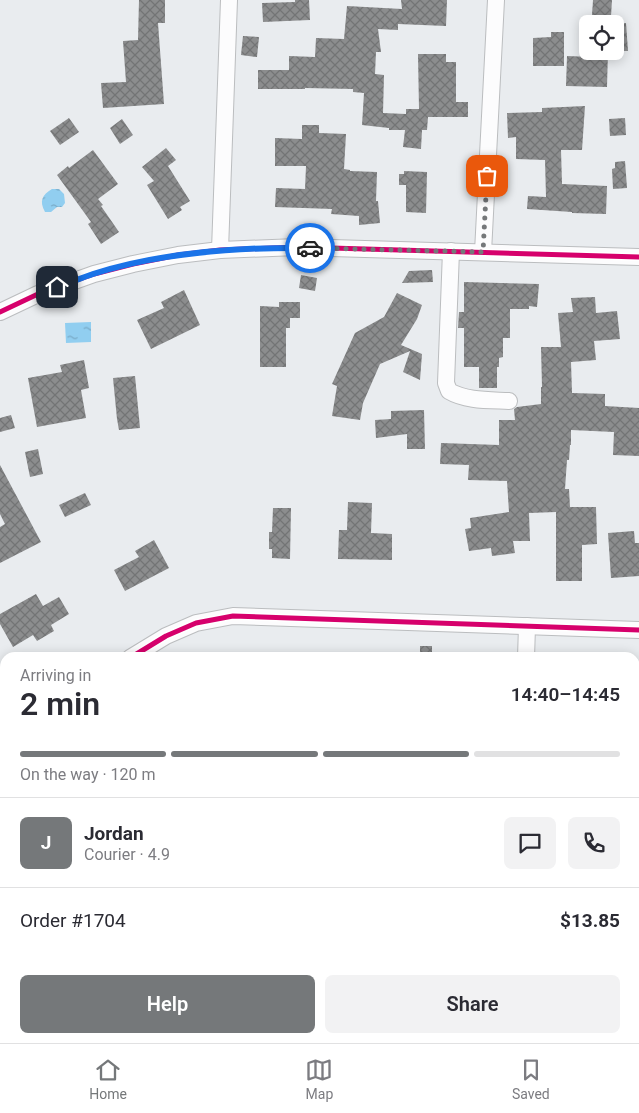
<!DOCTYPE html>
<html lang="en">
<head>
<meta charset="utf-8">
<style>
	body { margin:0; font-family:Roboto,sans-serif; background:#f2f2f3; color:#2b2b33; height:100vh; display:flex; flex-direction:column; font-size:19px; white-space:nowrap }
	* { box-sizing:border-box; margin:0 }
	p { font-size:16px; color:#7c7c81 }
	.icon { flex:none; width:28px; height:28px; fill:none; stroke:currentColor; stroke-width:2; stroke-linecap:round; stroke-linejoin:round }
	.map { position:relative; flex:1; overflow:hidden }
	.drawer { position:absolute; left:0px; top:652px; width:640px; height:391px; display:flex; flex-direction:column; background:#fff; border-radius:15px 15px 0 0; box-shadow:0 2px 12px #0003 }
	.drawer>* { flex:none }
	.buttons { position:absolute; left:579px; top:15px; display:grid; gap:10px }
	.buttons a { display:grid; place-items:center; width:45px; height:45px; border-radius:8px; background:#fff; box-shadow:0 2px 12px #0003; font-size:25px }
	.pin { position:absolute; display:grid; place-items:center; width:42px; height:42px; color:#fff; margin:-21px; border-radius:10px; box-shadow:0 2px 8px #0006 }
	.courier { position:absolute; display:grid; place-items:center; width:50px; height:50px; margin:-25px; border:4px solid #1a73e8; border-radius:50%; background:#fff; color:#222; box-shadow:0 1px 6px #0007 }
	.head em { font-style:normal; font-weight:600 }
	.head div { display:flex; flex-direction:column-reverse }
	.head { display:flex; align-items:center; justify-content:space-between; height:85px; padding:0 20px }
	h1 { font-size:32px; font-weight:600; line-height:38px }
	.bar { display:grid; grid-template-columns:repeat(4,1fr); gap:8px 5px; align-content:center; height:60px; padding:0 20px }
	.bar i { height:6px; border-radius:4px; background:#e1e1e2 }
	.bar .current { background:#75787a }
	.bar p { grid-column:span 4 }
	.line { display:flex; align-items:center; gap:12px; padding:0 20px; border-top:1px solid #e1e1e2 }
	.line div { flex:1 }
	.round { display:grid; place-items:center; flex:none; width:52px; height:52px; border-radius:8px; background:#f2f2f3 }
	.cta { display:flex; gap:10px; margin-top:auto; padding:10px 20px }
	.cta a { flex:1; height:58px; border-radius:8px; background:#75787a; color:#fff; font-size:20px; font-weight:600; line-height:58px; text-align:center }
	.cta a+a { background:#f2f2f3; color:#2b2b33 }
	.tabs { display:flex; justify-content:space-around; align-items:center; height:70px; border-top:1px solid #e1e1e2; background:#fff; font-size:14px; color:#7c7c81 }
	.tabs a { display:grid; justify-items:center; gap:2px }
	.tabs .current { color:#75787a }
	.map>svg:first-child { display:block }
</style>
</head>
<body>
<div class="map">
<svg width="639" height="1043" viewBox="0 0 639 1043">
	<defs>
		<pattern id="water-ripples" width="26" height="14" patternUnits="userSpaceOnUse" patternTransform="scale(1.25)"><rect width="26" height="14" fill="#91cef0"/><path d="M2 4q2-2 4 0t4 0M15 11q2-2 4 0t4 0" fill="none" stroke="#77a8c4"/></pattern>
		<pattern id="building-cross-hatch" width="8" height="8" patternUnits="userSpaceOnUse" patternTransform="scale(1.25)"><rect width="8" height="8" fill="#8c8d8e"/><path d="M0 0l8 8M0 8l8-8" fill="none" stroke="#737475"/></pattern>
	</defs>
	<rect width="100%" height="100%" fill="#e9ecef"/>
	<g fill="url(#water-ripples)">
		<path d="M52 189H59L64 194 65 203 62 207H57L51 212H45C39 201 42 195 52 189Z"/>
		<path d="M91 322V342L66 343 65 323Z"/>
	</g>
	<g fill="url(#building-cross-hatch)">
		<path d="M139 0H165V23H158L164 104 103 108 101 83 126 82 123 41 138 40Z"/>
		<path d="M295 0H309L310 20 263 22 262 3 295 2Z"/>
		<path d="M401 0H447L446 26 398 24V30L378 29 381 52H376L375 74 384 75 383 113 406 114V109H419L418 54H446V62H456V102H468V117H428L427 130H422L421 149 403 147 405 130H389V128L362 125 364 93 353 92V89L305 88V89H258V70H289V56L315 57 316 38 344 39 347 6 402 9Z"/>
		<path d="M593 0H612L611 16 592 15Z"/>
		<path d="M626 23 628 51H617L615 24Z"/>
		<path d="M551 32H564V66H533V38L551 37Z"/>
		<path d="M243 36 259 37 257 57 241 55Z"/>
		<path d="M591 51H608L607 87 566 86 567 56 591 57Z"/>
		<path d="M585 106 582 150H561L562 184 607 186 606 214 572 213V212L527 209 528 196 546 197 545 160 516 159V137L508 138 507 113 542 112V108Z"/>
		<path d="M69 118 79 132 60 145 50 131Z"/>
		<path d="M625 118 626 135 610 136 609 119Z"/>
		<path d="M122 119 133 135 120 144 110 128Z"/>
		<path d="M302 125H319V133L346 134 344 169 350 170V171L377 172 376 201H378L380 223 359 225V216L331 214 332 209 275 207 276 188 305 189 306 166H275V138L302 139Z"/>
		<path d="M166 148 176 160 168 166 190 201 180 207 182 210 168 219 147 185 154 181 142 167Z"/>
		<path d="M93 150 118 184 98 199 103 205 101 206 119 232 101 244 88 224 91 222 57 175 68 166 69 168Z"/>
		<path d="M625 161 627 188 613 189 612 169 615 168V162Z"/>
		<path d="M404 171 427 172 426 213 406 212V185H399V174H404Z"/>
		<path d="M432 270 433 282 402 283 409 271Z"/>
		<path d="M301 275 317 278 315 291 299 288Z"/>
		<path d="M464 282 539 284 537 307 529 306V309H510V338H503V357L499 358V367H497V388H479V367H464V328H458L459 312H464Z"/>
		<path d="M184 290 200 325 151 349 137 320 164 308 161 302Z"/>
		<path d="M397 293 422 305 417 319 401 345 422 354 420 380 403 372 410 351 380 364 363 403 360 420 332 416 337 386 332 384 355 333 384 317Z"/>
		<path d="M595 297 596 313 617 311 620 339 594 341 596 360 571 362 572 393 605 394V406L639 408V456L613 455 614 432 571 430V445H570L569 460H567L565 489H569L570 507H596L597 544 582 545V581H556V512L529 513 530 541H513L515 553 492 556 491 548 469 551 465 529 471 528 470 518 509 512 507 481 468 480 469 465 440 464 441 443 499 445V420H515L514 409 517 407 541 404V387H542L541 347H561L558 313 573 312 571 298Z"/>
		<path d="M279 302H300V318H290V328H286V367H260V306L279 307Z"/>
		<path d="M84 360 89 388 81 390 86 418 37 427 28 378 62 372 60 365Z"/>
		<path d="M135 376 140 428 119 430 117 419 113 378Z"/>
		<path d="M424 410 425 449H407V434L376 438 375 420 391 419V411Z"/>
		<path d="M11 415 15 428 0 432V418Z"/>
		<path d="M38 449 43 474 30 477 25 452Z"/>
		<path d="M0 465 41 542 0 563V527L5 524 0 514Z"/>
		<path d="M85 493 91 505 65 517 59 505Z"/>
		<path d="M348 502 372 503 371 533 392 534V560L338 559 339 530H347Z"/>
		<path d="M273 508H291L290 559 272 558V549H269V532H272Z"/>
		<path d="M634 531 635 543H639V576L611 578 608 533Z"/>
		<path d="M154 540 169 568 125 591 114 570 139 557 135 551Z"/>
		<path d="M36 594 43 606 59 597 69 614 51 625 54 631 37 641 33 635 13 647 0 624V614Z"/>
		<rect x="420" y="646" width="12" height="12"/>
	</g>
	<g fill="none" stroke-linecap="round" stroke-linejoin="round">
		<defs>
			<g id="street">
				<path d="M220 250 229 0"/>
				<path d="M451 251 446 383 449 391C466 401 489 400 509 401"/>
				<path d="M483 252 496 0"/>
				<path d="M0 312 38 294 94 274 133 264 178 255 220 250 297 247 639 257"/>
				<path d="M130 658 166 636 196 623 233 616 639 630"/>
				<path d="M526 658 527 626"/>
				<path d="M0 696 5 706"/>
				<path d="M180 1039 182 1043"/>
				<path d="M514 1043V1039"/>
			</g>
		</defs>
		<use href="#street" stroke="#bbbdbf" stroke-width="18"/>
		<use href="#street" stroke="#fcfcfd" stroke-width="16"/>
		<defs>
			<g id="cycleway">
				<path d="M0 312 38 294 94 274 133 264 178 255 220 250 297 247 639 257"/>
				<path d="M130 658 166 636 196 623 233 616 639 630"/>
			</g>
		</defs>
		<use href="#cycleway" stroke="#fff" stroke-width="8"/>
		<use href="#cycleway" stroke="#d6006c" stroke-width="5"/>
	</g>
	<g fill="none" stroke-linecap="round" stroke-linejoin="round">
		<path stroke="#75787a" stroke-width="5" stroke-dasharray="0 9" d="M310 248 483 252 487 176"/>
		<path stroke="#1a73e8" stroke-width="6" d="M57 287C69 283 81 278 93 274 162 252 237 247 310 248"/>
	</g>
</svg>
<div class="buttons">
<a><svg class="icon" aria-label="locate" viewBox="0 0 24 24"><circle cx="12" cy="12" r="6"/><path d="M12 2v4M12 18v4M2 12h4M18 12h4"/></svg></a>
</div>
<div class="pin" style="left:487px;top:176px;background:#ea580c"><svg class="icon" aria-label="bag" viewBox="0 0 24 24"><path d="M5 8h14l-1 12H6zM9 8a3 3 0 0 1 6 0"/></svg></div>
<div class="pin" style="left:57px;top:287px;background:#1f2937"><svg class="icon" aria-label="home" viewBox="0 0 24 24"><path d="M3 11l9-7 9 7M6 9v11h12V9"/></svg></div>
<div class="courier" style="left:310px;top:248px"><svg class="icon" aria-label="car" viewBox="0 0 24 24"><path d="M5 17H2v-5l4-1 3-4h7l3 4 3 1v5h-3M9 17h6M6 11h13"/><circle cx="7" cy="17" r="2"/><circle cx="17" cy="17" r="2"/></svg></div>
<section class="drawer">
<div class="head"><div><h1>2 min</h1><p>Arriving in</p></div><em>14:40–14:45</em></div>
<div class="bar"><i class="current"></i><i class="current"></i><i class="current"></i><i></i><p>On the way · 120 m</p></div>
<div class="line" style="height:90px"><b class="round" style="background:#75787a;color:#fff">J</b><div><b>Jordan</b><p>Courier · 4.9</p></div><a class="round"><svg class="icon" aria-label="chat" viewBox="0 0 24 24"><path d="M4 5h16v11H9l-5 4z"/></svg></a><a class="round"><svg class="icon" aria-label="phone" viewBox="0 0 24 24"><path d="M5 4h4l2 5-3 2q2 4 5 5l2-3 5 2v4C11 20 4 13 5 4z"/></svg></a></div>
<div class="line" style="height:65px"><div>Order #1704</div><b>$13.85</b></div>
<div class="cta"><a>Help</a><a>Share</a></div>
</section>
</div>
<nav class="tabs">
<a class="current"><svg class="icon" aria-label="home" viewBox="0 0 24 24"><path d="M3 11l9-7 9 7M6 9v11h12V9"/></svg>Home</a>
<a><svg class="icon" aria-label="map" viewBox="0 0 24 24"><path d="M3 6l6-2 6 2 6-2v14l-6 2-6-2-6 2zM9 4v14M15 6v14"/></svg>Map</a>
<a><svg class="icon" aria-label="saved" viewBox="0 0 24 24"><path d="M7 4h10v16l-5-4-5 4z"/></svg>Saved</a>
</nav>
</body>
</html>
